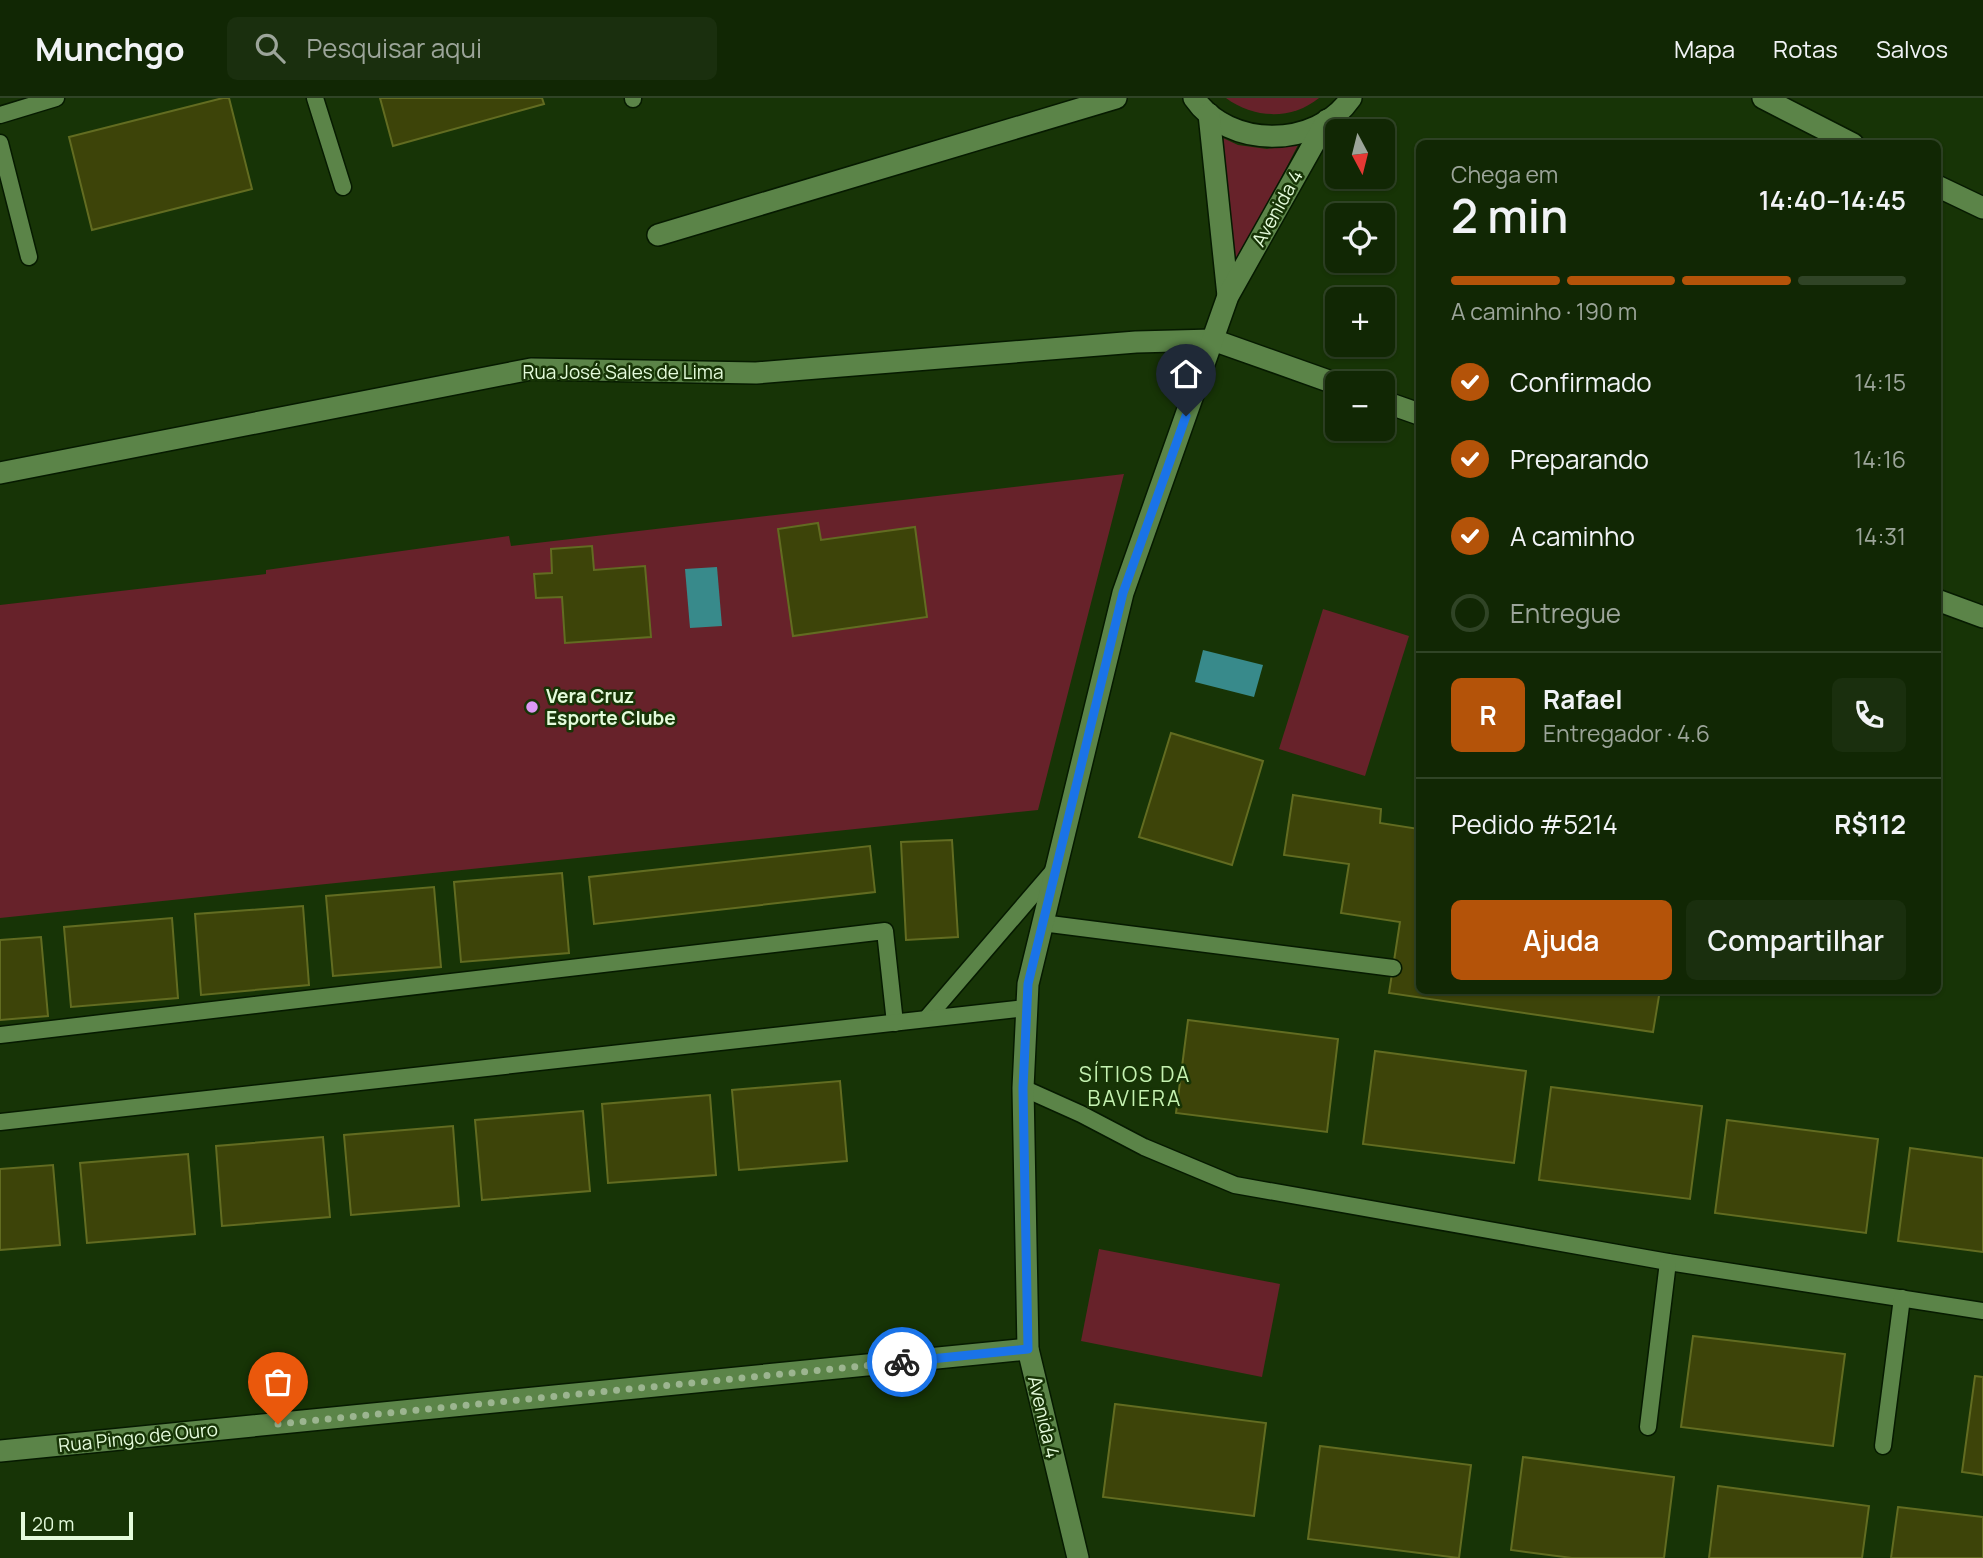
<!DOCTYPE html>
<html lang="pt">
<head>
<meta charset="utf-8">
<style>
	body { margin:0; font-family:Manrope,sans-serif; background:#1a2f0e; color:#f1f3f6; height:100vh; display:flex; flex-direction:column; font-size:26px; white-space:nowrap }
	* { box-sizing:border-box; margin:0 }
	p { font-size:23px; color:#9ca59a }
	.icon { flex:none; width:38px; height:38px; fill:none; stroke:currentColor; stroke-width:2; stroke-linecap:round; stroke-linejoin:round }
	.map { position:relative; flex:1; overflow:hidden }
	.sheet { position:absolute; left:1416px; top:42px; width:525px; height:854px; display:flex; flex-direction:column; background:#112704; border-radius:10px; box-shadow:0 2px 5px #0004,0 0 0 2px #304426 }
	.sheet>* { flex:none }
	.needle { width:46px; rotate:173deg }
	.fabs { position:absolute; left:1325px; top:21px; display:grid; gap:14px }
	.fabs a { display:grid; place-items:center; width:70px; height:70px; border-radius:10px; background:#112704; box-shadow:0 2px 5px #0004,0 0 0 2px #304426; font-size:35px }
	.scale { position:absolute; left:21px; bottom:18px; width:112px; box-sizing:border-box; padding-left:7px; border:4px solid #e4fbdb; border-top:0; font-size:19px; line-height:24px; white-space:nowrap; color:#e4fbdb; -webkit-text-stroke:5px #173406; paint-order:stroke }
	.pin { position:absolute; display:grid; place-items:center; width:60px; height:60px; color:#fff; margin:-72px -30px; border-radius:50% 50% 50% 0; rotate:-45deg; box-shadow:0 0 7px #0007 }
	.pin .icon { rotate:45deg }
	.courier { position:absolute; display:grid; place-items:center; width:70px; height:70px; margin:-35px; border:5px solid #1a73e8; border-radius:50%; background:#fff; color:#222; box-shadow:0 2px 9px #0007 }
	.overview em { font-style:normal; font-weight:600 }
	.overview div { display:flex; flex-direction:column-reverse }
	.overview { display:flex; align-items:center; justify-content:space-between; height:119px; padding:0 35px }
	h1 { font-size:46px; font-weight:600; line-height:52px }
	.bar { display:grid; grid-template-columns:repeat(4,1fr); gap:10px 7px; align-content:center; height:84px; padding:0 35px }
	.bar i { height:9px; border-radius:5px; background:#304426 }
	.bar .current { background:#b45309 }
	.bar p { grid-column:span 4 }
	.line { display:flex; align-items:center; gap:18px; padding:0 35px; border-top:2px solid #304426 }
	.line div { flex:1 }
	.round { display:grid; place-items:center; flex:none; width:74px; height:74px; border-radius:10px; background:#1a2f0e }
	ol { padding:0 35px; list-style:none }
	li { display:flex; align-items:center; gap:21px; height:77px }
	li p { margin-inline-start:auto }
	li .icon { padding:7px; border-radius:50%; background:#b45309; color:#fff; stroke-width:4 }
	li:last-child { color:#9ca59a }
	li i { width:38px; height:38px; border:4px solid #304426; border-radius:50% }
	.button { display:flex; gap:14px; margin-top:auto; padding:14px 35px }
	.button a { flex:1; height:80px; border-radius:10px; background:#b45309; color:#fff; font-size:28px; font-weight:600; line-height:80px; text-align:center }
	.button a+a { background:#1a2f0e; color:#f1f3f6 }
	header { display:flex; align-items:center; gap:42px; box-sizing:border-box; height:98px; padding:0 35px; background:#112704; border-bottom:2px solid #304426 }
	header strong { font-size:33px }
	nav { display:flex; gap:38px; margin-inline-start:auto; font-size:24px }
	.search { width:490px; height:63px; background:#1a2f0e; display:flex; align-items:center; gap:18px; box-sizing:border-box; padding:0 24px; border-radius:10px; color:#9ca59a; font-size:26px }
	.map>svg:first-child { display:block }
</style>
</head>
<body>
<header>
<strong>Munchgo</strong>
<div class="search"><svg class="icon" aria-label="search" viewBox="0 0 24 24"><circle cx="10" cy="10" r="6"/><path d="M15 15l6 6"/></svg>Pesquisar aqui</div>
<nav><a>Mapa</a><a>Rotas</a><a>Salvos</a></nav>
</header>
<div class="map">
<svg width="1983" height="1460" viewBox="0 0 1983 1460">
	<rect width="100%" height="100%" fill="#173406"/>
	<g fill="#67222a">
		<path d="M1226 0H1319C1292 22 1254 21 1226 0Z"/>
		<path d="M1210 34 1238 47 1267 51 1298 47 1224 190Z"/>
		<path d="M1124 376 1038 712 0 820V507L266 476V472L509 438 511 448Z"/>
		<path d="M1323 511 1409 538 1365 678 1279 651Z"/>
		<path d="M1099 1151 1280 1186 1262 1279 1081 1243Z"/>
	</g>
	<g fill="#388a8b">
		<path d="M717 469 722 528 690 530 685 471Z"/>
		<path d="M1203 552 1263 567 1254 599 1195 584Z"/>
	</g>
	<g fill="#3d4409" stroke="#626c21" stroke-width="2">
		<path d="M223 0H229L252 91 92 132 69 39Z"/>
		<path d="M380 0H542L544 6 393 48Z"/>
		<path d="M818 425 821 442 915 429 927 519 793 538 778 431Z"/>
		<path d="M592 448 594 472 645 468 651 539 565 545 562 499 536 500 534 476 552 475 551 451Z"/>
		<path d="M1171 635 1263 663 1232 767 1139 739Z"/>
		<path d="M1293 697 1381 711 1380 725 1419 731V892H1660L1653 934 1389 895 1400 824 1341 815 1349 766 1284 757Z"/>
		<path d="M952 742 958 839 906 842 901 744Z"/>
		<path d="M870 748 875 794 594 826 589 779Z"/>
		<path d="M562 775 569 855 461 864 454 784Z"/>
		<path d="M434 789 441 869 333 878 326 798Z"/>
		<path d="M303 808 309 887 201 897 195 816Z"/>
		<path d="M172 820 178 900 71 909 64 829Z"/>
		<path d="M41 839 48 918 0 922V842Z"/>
		<path d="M1188 922 1338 941 1327 1034 1176 1015Z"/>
		<path d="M1375 953 1526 973 1514 1065 1363 1046Z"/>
		<path d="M840 983 847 1063 739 1072 732 992Z"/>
		<path d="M1551 989 1702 1008 1690 1101 1539 1082Z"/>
		<path d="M710 997 716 1077 608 1085 602 1006Z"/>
		<path d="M583 1013 590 1093 482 1102 475 1022Z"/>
		<path d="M1727 1022 1878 1041 1866 1135 1715 1115Z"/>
		<path d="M453 1028 459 1108 351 1117 344 1037Z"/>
		<path d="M323 1039 330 1119 222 1128 216 1048Z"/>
		<path d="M1910 1050 1983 1060V1154L1898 1143Z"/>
		<path d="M188 1056 195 1136 87 1145 80 1065Z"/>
		<path d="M53 1067 60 1147 0 1152V1071Z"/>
		<path d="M1693 1238 1845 1256 1833 1348 1681 1329Z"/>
		<path d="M1975 1278 1983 1279V1377L1962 1374Z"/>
		<path d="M1115 1306 1266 1325 1254 1418 1103 1399Z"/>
		<path d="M1320 1348 1471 1367 1459 1460 1308 1441Z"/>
		<path d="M1523 1359 1674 1379 1664 1460H1572L1511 1452Z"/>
		<path d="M1718 1388 1869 1408 1862 1460H1709Z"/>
		<path d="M1898 1409 1983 1419V1460H1891Z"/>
	</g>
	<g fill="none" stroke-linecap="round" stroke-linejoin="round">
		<defs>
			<g id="service">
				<path d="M315 0 343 89"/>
				<path d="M633 0V1"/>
				<path d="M0 17 56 0"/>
				<path d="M0 45 29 159"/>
				<path d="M1042 825 1393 870"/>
				<path d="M927 920 1055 771"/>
				<path d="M0 937 885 833 895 925"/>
				<path d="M1023 990 1081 1016 1144 1049 1235 1087 1668 1164 1983 1213"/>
				<path d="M0 1024 1026 910"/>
				<path d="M1648 1329 1668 1164"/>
				<path d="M1883 1348 1902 1200"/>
			</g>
			<g id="minor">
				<path d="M1763 0 1853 46"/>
				<path d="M1937 88 1983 110"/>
				<path d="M658 137 1116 0"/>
				<path d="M1382 303 1419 316"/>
				<path d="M0 375 531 271 756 275 1136 244 1213 242 1337 286"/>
				<path d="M1937 502 1983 519"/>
				<path d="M0 1353 1028 1251"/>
			</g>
			<g id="tertiary">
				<path d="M1194 0C1229 51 1316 51 1351 0"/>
				<path d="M1209 16 1228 198"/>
				<path d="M1078 1460 1028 1251 1023 990 1028 886 1123 495 1228 198 1327 22"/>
			</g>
		</defs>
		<use href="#service" stroke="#061a00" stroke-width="19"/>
		<use href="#minor" stroke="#061a00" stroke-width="24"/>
		<use href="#tertiary" stroke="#061a00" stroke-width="24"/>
		<use href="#service" stroke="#5b8448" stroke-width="16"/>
		<use href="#minor" stroke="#5b8448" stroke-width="21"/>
		<use href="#tertiary" stroke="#5b8448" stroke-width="21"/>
	</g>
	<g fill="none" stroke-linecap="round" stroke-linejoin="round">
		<path stroke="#9cb590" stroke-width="7" stroke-dasharray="0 12.6" d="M278 1326 902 1264"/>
		<path stroke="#1a73e8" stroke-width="9" d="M902 1264 1028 1251 1023 990 1028 886 1123 495 1186 318"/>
	</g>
	<circle fill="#dc99f5" stroke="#173406" stroke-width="2.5" cx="532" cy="609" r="7"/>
	<g text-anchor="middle" stroke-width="5" stroke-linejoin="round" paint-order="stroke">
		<g font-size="19" fill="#e4fbdb" stroke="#173406">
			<text transform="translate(1277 110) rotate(-61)" y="7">Avenida 4</text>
			<text x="623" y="281">Rua José Sales de Lima</text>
			<text transform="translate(1044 1319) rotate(77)" y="7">Avenida 4</text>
			<text transform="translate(138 1339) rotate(-6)" y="7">Rua Pingo de Ouro</text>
		</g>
		<g font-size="19" font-weight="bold" fill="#e4fbdb" stroke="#173406" text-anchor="start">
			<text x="546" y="605">Vera Cruz<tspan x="546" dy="22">Esporte Clube</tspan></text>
		</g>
		<g font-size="21" letter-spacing="2" fill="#c5f2b1" stroke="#173406">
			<text x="1135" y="984">SÍTIOS DA<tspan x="1135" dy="24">BAVIERA</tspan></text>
		</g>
	</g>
</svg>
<div class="fabs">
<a><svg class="needle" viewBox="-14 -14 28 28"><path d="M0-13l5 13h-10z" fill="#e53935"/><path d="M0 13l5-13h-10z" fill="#9ca59a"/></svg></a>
<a><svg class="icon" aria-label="locate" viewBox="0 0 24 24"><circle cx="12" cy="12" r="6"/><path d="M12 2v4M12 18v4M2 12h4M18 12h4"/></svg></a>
<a>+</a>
<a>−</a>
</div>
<div class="scale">20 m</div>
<div class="pin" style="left:278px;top:1326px;background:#ea580c"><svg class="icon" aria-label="bag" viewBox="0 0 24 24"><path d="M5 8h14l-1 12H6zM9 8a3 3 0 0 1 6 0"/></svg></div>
<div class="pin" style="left:1186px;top:318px;background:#1f2937"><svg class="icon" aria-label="home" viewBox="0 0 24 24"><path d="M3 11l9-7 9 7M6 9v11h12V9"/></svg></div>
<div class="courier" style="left:902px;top:1264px"><svg class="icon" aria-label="bike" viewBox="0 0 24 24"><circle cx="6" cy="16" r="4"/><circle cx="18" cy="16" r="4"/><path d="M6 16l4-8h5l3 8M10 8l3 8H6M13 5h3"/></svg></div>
<section class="sheet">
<div class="overview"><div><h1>2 min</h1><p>Chega em</p></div><em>14:40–14:45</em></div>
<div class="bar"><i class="current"></i><i class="current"></i><i class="current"></i><i></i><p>A caminho · 190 m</p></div>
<ol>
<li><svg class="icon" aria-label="check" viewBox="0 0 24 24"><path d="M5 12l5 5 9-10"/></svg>Confirmado<p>14:15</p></li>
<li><svg class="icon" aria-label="check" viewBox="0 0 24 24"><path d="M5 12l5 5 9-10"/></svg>Preparando<p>14:16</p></li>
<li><svg class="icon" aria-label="check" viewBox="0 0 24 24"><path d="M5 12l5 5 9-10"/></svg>A caminho<p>14:31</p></li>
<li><i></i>Entregue</li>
</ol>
<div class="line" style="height:126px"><b class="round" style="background:#b45309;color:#fff">R</b><div><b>Rafael</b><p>Entregador · 4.6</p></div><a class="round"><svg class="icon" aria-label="phone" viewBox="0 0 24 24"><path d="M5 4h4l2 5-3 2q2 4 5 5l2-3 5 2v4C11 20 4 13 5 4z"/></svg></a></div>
<div class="line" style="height:91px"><div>Pedido #5214</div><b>R$112</b></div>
<div class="button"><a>Ajuda</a><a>Compartilhar</a></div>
</section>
</div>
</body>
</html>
